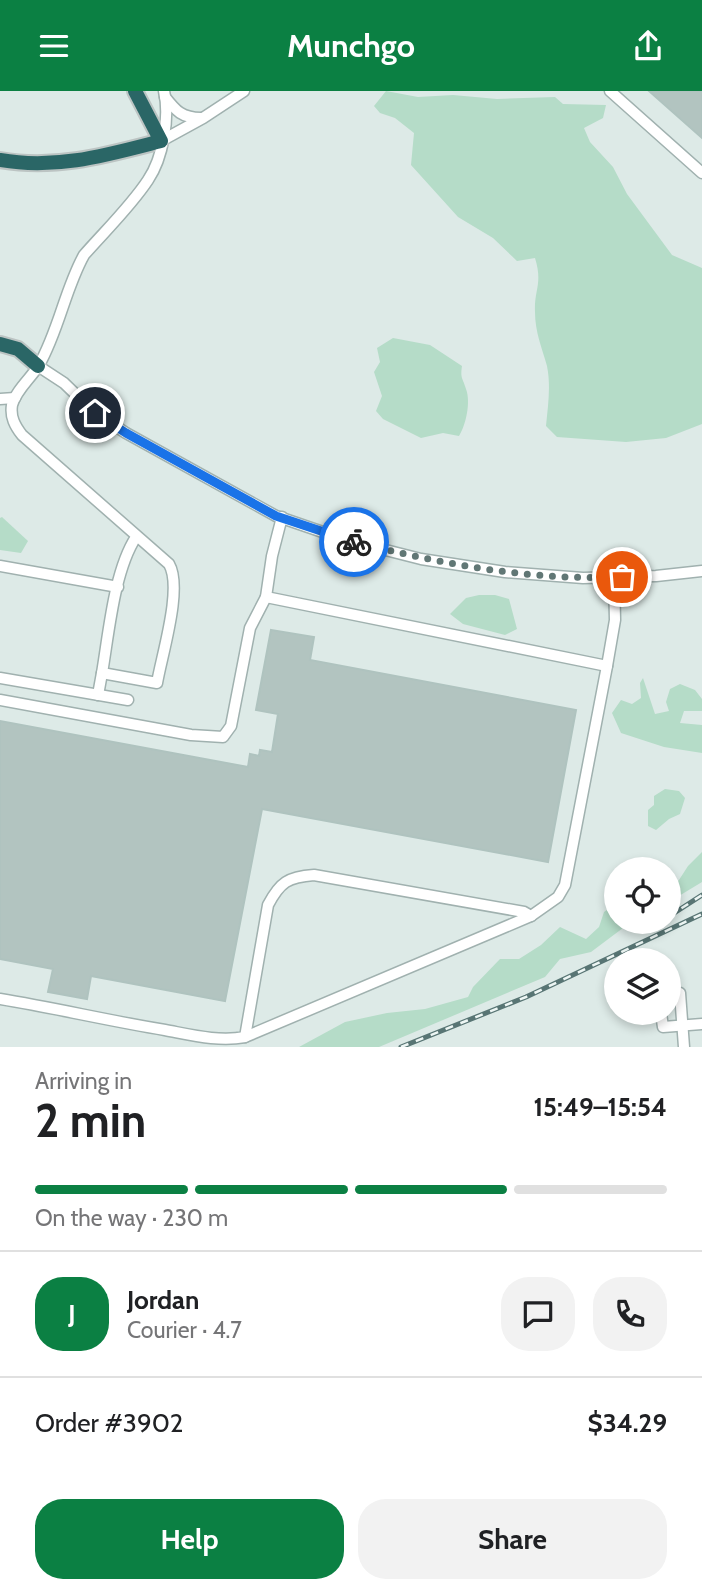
<!DOCTYPE html>
<html lang="en">
<head>
<meta charset="utf-8">
<style>
	body { margin:0; font-family:Cabin,sans-serif; background:#f2f2f2; color:#202124; height:100vh; display:flex; flex-direction:column; font-size:26px; white-space:nowrap }
	* { box-sizing:border-box; margin:0 }
	p { font-size:23px; color:#757577 }
	.icon { flex:none; width:38px; height:38px; fill:none; stroke:currentColor; stroke-width:2; stroke-linecap:round; stroke-linejoin:round }
	.map { position:relative; height:956px; overflow:hidden }
	.side { display:flex; flex-direction:column; background:#fff; flex:1 }
	.side>* { flex:none }
	.fabs { position:absolute; left:604px; top:766px; display:grid; gap:14px }
	.fabs a { display:grid; place-items:center; width:77px; height:77px; border-radius:50%; background:#fff; box-shadow:0 4px 10px #0003; font-size:35px }
	.pin { position:absolute; display:grid; place-items:center; width:60px; height:60px; color:#fff; margin:-30px; border:4px solid #fff; border-radius:50%; box-shadow:0 2px 7px #0007 }
	.courier { position:absolute; display:grid; place-items:center; width:70px; height:70px; margin:-35px; border:5px solid #1a73e8; border-radius:50%; background:#fff; color:#222; box-shadow:0 2px 9px #0007 }
	.head em { font-style:normal; font-weight:700 }
	.head div { display:flex; flex-direction:column-reverse }
	.head { display:flex; align-items:center; justify-content:space-between; height:119px; padding:0 35px }
	h1 { font-size:46px; font-weight:700; line-height:52px }
	.bar { display:grid; grid-template-columns:repeat(4,1fr); gap:10px 7px; align-content:center; height:84px; padding:0 35px }
	.bar i { height:9px; border-radius:5px; background:#e0e0e0 }
	.bar .active { background:#0b8043 }
	.bar p { grid-column:span 4 }
	.line { display:flex; align-items:center; gap:18px; padding:0 35px; border-top:2px solid #e0e0e0 }
	.line div { flex:1 }
	.round { display:grid; place-items:center; flex:none; width:74px; height:74px; border-radius:28px; background:#f2f2f2 }
	.action { display:flex; gap:14px; margin-top:auto; padding:14px 35px }
	.action a { flex:1; height:80px; border-radius:28px; background:#0b8043; color:#fff; font-size:28px; font-weight:700; line-height:80px; text-align:center }
	.action a+a { background:#f2f2f2; color:#202124 }
	header { display:flex; justify-content:space-between; align-items:center; height:91px; padding:0 35px; background:#0b8043; color:#fff; font-size:32px; font-weight:700 }
	.map>svg:first-child { display:block }
</style>
</head>
<body>
<header><svg class="icon" aria-label="menu" viewBox="0 0 24 24"><path d="M4 6h16M4 12h16M4 18h16"/></svg>Munchgo<svg class="icon" aria-label="share" viewBox="0 0 24 24"><path d="M12 15V3M7 8l5-5 5 5M5 13v7h14v-7"/></svg></header>
<div class="map">
<svg width="702" height="956" viewBox="0 0 702 956">
	<rect width="100%" height="100%" fill="#ddeae7"/>
	<g fill="#b5dcc8">
		<path d="M386 0 418 6 453 4 497 8 555 6 563 13 606 14 603 27 584 37 590 51 613 76 627 103 672 164 702 177V333L666 347 626 351 557 346 546 335C548 315 551 295 547 275 542 257 535 241 535 221 534 198 543 193 535 167L517 170 493 147 458 126 411 74 414 42 395 27 380 22 374 15Z"/>
		<path d="M393 247 430 254 462 275C460 288 463 287 466 298 471 311 466 334 459 345L443 342 421 347 383 328 376 320 382 305 374 281 380 271 377 257Z"/>
		<path d="M2 426 28 450 21 462 0 459V427Z"/>
		<path d="M479 504H495L509 508 517 538 505 544 463 533 450 523 466 507Z"/>
		<path d="M643 587 655 623 669 620 666 611 670 598 680 593 695 599 702 608V620H684L680 632 702 634V662L664 656 621 642 612 622 621 609 632 613 641 607 640 592Z"/>
		<path d="M665 698 679 700 685 707 680 723 669 728 656 739 648 735V719L654 714V705Z"/>
		<path d="M702 761V791L669 811V798L679 789 688 775Z"/>
		<path d="M616 812V831H631L591 861 560 868 545 886 379 956H299L345 931 387 922 425 918 468 906 473 896 500 868H519L541 854 560 836 586 848 599 836 604 821Z"/>
	</g>
	<g fill="#b2c4c0" stroke="#afc3bf" stroke-width="2">
		<path d="M649 0H702V47Z"/>
		<path d="M271 539 314 546 310 569 576 619 548 771 262 718 225 910 91 885 87 908 48 901 53 878 0 868V630L248 676 250 663 259 665 260 659 272 661 278 623 256 619Z"/>
	</g>
	<g fill="none" stroke-linecap="round" stroke-linejoin="round">
		<defs>
			<g id="minor">
				<path d="M610 0 702 82"/>
				<path d="M165 6C176 20 182 27 201 27"/>
				<path d="M161 50 203 27 244 0"/>
				<path d="M35 273 64 292 95 322 126 342 276 425 346 449 421 468 505 481 583 487 656 485 702 480"/>
				<path d="M0 308 15 307"/>
				<path d="M282 426 272 465 266 506 607 575 615 529 614 486"/>
				<path d="M136 446C114 480 109 541 102 582L157 592C162 563 183 497 169 473L22 344C15 335 10 326 12 314 16 299 31 287 39 274 59 239 65 198 84 164 105 140 131 115 148 89 163 67 170 26 164 0"/>
				<path d="M0 475 118 496"/>
				<path d="M0 587 128 609"/>
				<path d="M98 604 102 582"/>
				<path d="M0 609 191 644 223 646 231 635 250 537 266 506"/>
				<path d="M668 904 680 902 684 956"/>
				<path d="M0 908C55 917 110 930 165 939 192 944 219 951 245 946L268 814C280 791 288 786 314 784L524 821 531 825 558 806 565 794 607 575"/>
				<path d="M661 922 663 936 702 933"/>
				<path d="M245 946 531 825"/>
			</g>
			<g id="highway">
				<path d="M0 69C56 79 107 64 161 50L135 0"/>
				<path d="M0 253 18 258 38 275"/>
			</g>
		</defs>
		<use href="#minor" stroke="#a0b1af" stroke-width="13"/>
		<use href="#highway" stroke="#bcc4c3" stroke-width="18"/>
		<use href="#minor" stroke="#fff" stroke-width="10"/>
		<use href="#highway" stroke="#2a6666" stroke-width="14"/>
		<defs>
			<g id="rail">
				<path d="M668 826 702 804"/>
				<path d="M401 956 526 906 702 823"/>
			</g>
		</defs>
		<use href="#rail" stroke="#587574" stroke-width="5"/>
		<use href="#rail" stroke="#edf6f4" stroke-width="2.5" stroke-dasharray="8" stroke-linecap="butt"/>
	</g>
	<g fill="none" stroke-linecap="round" stroke-linejoin="round">
		<path stroke="#617775" stroke-width="7" stroke-dasharray="0 12.6" d="M354 451C442 473 531 490 622 486"/>
		<path stroke="#1a73e8" stroke-width="9" d="M95 322 126 342 276 425 354 451"/>
	</g>
</svg>
<div class="fabs">
<a><svg class="icon" aria-label="locate" viewBox="0 0 24 24"><circle cx="12" cy="12" r="6"/><path d="M12 2v4M12 18v4M2 12h4M18 12h4"/></svg></a>
<a><svg class="icon" aria-label="layers" viewBox="0 0 24 24"><path d="M12 4l9 5-9 5-9-5zM3 14l9 5 9-5"/></svg></a>
</div>
<div class="pin" style="left:622px;top:486px;background:#ea580c"><svg class="icon" aria-label="bag" viewBox="0 0 24 24"><path d="M5 8h14l-1 12H6zM9 8a3 3 0 0 1 6 0"/></svg></div>
<div class="pin" style="left:95px;top:322px;background:#1f2937"><svg class="icon" aria-label="home" viewBox="0 0 24 24"><path d="M3 11l9-7 9 7M6 9v11h12V9"/></svg></div>
<div class="courier" style="left:354px;top:451px"><svg class="icon" aria-label="bike" viewBox="0 0 24 24"><circle cx="6" cy="16" r="4"/><circle cx="18" cy="16" r="4"/><path d="M6 16l4-8h5l3 8M10 8l3 8H6M13 5h3"/></svg></div>
</div>
<section class="side">
<div class="head"><div><h1>2 min</h1><p>Arriving in</p></div><em>15:49–15:54</em></div>
<div class="bar"><i class="active"></i><i class="active"></i><i class="active"></i><i></i><p>On the way · 230 m</p></div>
<div class="line" style="height:126px"><b class="round" style="background:#0b8043;color:#fff">J</b><div><b>Jordan</b><p>Courier · 4.7</p></div><a class="round"><svg class="icon" aria-label="chat" viewBox="0 0 24 24"><path d="M4 5h16v11H9l-5 4z"/></svg></a><a class="round"><svg class="icon" aria-label="phone" viewBox="0 0 24 24"><path d="M5 4h4l2 5-3 2q2 4 5 5l2-3 5 2v4C11 20 4 13 5 4z"/></svg></a></div>
<div class="line" style="height:91px"><div>Order #3902</div><b>$34.29</b></div>
<div class="action"><a>Help</a><a>Share</a></div>
</section>
</body>
</html>
